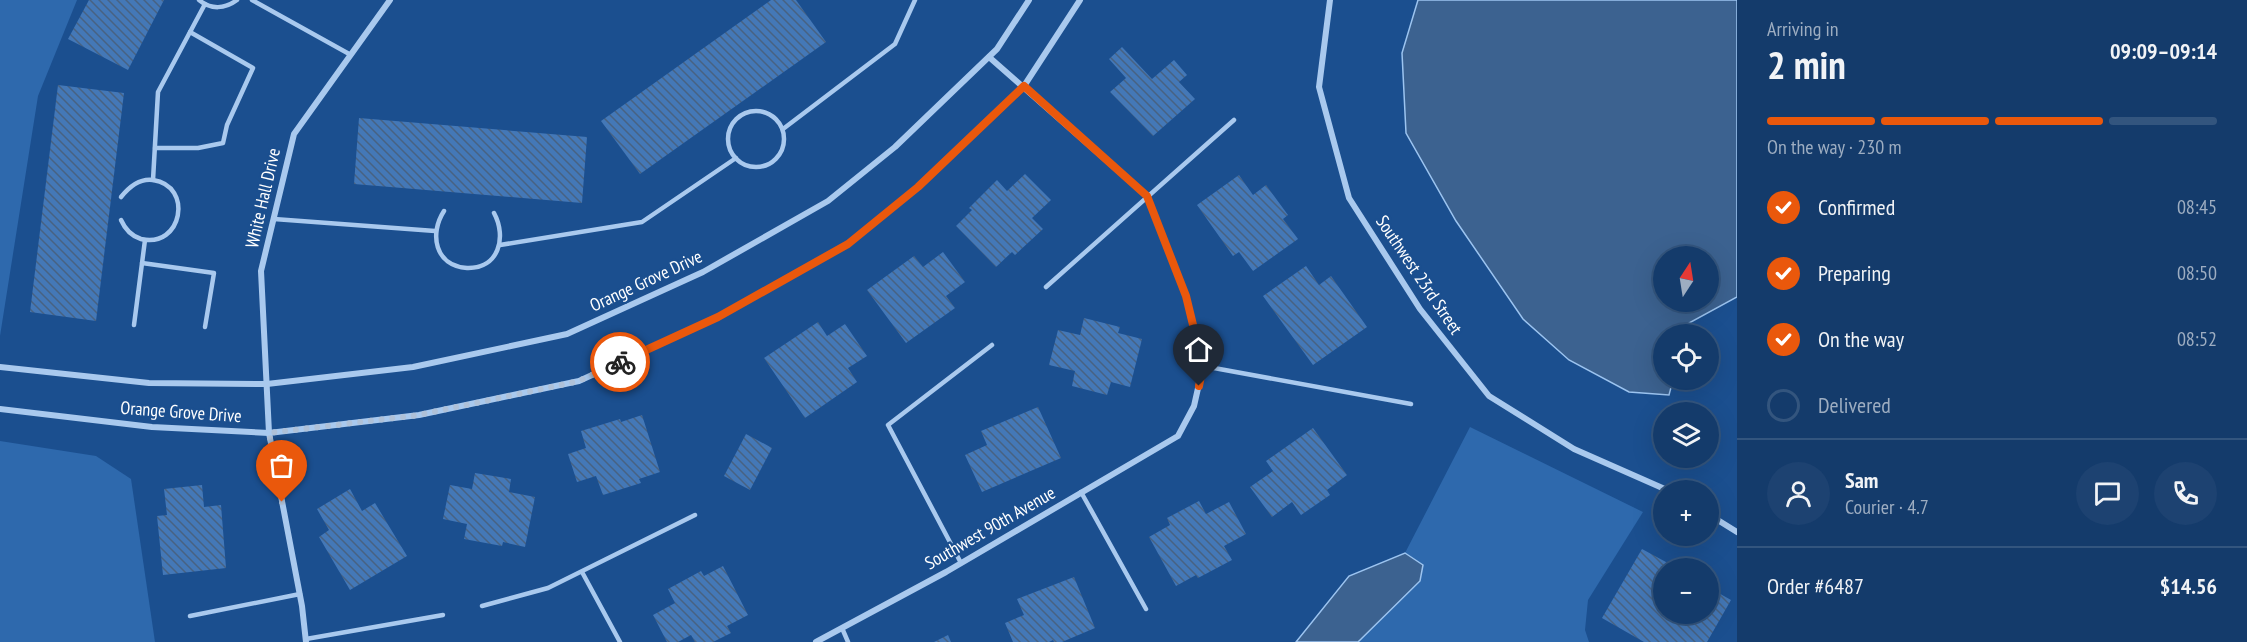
<!DOCTYPE html>
<html lang="en">
<head>
<meta charset="utf-8">
<style>
	body { margin:0; font-family:"PT Sans Narrow",sans-serif; background:#1d4271; color:#f1f3f6; height:100vh; display:flex; flex-direction:column; font-size:22px; white-space:nowrap }
	* { box-sizing:border-box; margin:0 }
	p { font-size:20px; color:#9dadc1 }
	.icon { flex:none; width:33px; height:33px; fill:none; stroke:currentColor; stroke-width:2; stroke-linecap:round; stroke-linejoin:round }
	.map { position:relative; flex:1; overflow:hidden }
	.panel { display:flex; flex-direction:column; background:#143b6b; width:510px }
	.panel>* { flex:none }
	.needle { width:39px; rotate:12deg }
	.buttons { position:absolute; left:1653px; top:246px; display:grid; gap:12px }
	.buttons a { display:grid; place-items:center; width:66px; height:66px; border-radius:50%; background:#143b6b; box-shadow:0 6px 24px #0002,0 0 0 2px #33557e; font-size:30px }
	.pin { position:absolute; display:grid; place-items:center; width:51px; height:51px; color:#fff; margin:-62px -26px; border-radius:50% 50% 50% 0; rotate:-45deg; box-shadow:0 0 6px #0007 }
	.pin .icon { rotate:45deg }
	.courier { position:absolute; display:grid; place-items:center; width:60px; height:60px; margin:-30px; border:4px solid #ea580c; border-radius:50%; background:#fff; color:#222; box-shadow:0 2px 8px #0007 }
	.headline em { font-style:normal; font-weight:600 }
	.headline div { display:flex; flex-direction:column-reverse }
	.headline { display:flex; align-items:center; justify-content:space-between; height:102px; padding:0 30px }
	h1 { font-size:39px; font-weight:600; line-height:45px }
	.bar { display:grid; grid-template-columns:repeat(4,1fr); gap:9px 6px; align-content:center; height:72px; padding:0 30px }
	.bar i { height:8px; border-radius:4px; background:#33557e }
	.bar .active { background:#ea580c }
	.bar p { grid-column:span 4 }
	.line { display:flex; align-items:center; gap:15px; padding:0 30px; border-top:2px solid #33557e }
	.line div { flex:1 }
	.round { display:grid; place-items:center; flex:none; width:63px; height:63px; border-radius:32px; background:#1d4271 }
	ol { padding:0 30px; list-style:none }
	li { display:flex; align-items:center; gap:18px; height:66px }
	li p { margin-inline-start:auto }
	li .icon { padding:6px; border-radius:50%; background:#ea580c; color:#fff; stroke-width:4 }
	li:last-child { color:#9dadc1 }
	li i { width:33px; height:33px; border:3px solid #33557e; border-radius:50% }
	main { display:flex; flex:1; min-height:0 }
	.map>svg:first-child { display:block }
</style>
</head>
<body>
<main>
<div class="map">
<svg width="1737" height="642" viewBox="0 0 1737 642">
	<defs>
		<pattern id="building-back-hatch" width="6" height="6" patternUnits="userSpaceOnUse" patternTransform="scale(1.5)"><rect width="6" height="6" fill="#4478b7"/><path d="M-1 5l2 2M0 0l6 6M5-1l2 2" fill="none" stroke="#486282"/></pattern>
	</defs>
	<rect width="100%" height="100%" fill="#1b4f8f"/>
	<g fill="#2e69ad">
		<path d="M0 0H77L38 96 0 336Z"/>
		<path d="M1470 427 1643 512 1588 600 1585 630 1589 642H1296L1349 576 1405 553Z"/>
		<path d="M0 441 96 456 131 479 155 642H0Z"/>
	</g>
	<g fill="#3c6290" stroke="#9cc4f0" stroke-width="1.5" fill-rule="evenodd">
		<path d="M1418 0H1737V297L1689 323 1686 334H1664V380H1673L1669 395 1629 392 1569 360 1523 319 1456 221 1406 133 1402 53ZM1664 256H1708V302H1664Z"/>
		<path d="M1405 553 1423 565 1420 581 1358 642H1296L1349 576Z"/>
	</g>
	<g fill="url(#building-back-hatch)">
		<path d="M89 0H164L128 70 68 39Z"/>
		<path d="M771 0H796L826 42 640 174 601 121Z"/>
		<path d="M1122 47 1152 79 1174 60 1187 75 1179 82 1195 99 1153 136 1110 92 1126 78 1109 59Z"/>
		<path d="M58 85 124 93 96 321 30 312Z"/>
		<path d="M359 118 587 137 582 203 354 184Z"/>
		<path d="M1025 174 1051 200 1032 218 1043 229 1015 255 1012 252 996 267 956 226 972 210 969 208 997 180 1007 191Z"/>
		<path d="M1239 175 1253 195 1266 185 1288 215 1283 219 1298 239 1253 271 1239 252 1233 256 1197 205Z"/>
		<path d="M943 252 965 282 946 296 955 308 906 343 867 290 914 256 923 267Z"/>
		<path d="M1306 266 1319 285 1331 276 1367 327 1313 365 1263 296Z"/>
		<path d="M1084 318 1120 327 1118 333 1142 339 1130 387 1111 382 1107 395 1072 386 1075 371 1049 365 1058 330 1080 335Z"/>
		<path d="M818 322 827 336 845 324 867 356 848 368 857 382 805 418 764 358Z"/>
		<path d="M1038 407 1061 458 982 492 965 455 987 445 981 431Z"/>
		<path d="M642 415 660 472 639 479 641 483 603 495 596 476 577 482 568 454 586 448 581 431 620 419 621 422Z"/>
		<path d="M1313 428 1347 475 1327 490 1330 495 1301 515 1292 502 1272 517 1250 487 1273 471 1266 461Z"/>
		<path d="M746 434 772 448 750 490 724 476Z"/>
		<path d="M475 473 511 479 509 492 535 497 525 547 503 542 502 546 464 539 467 524 443 519 450 485 472 489Z"/>
		<path d="M202 485 204 507 221 505 226 568 163 575 157 516 167 515 164 489Z"/>
		<path d="M350 489 362 511 375 503 407 556 350 590 319 537 329 530 317 509Z"/>
		<path d="M1199 501 1206 514 1229 502 1246 534 1224 546 1232 560 1198 578 1196 575 1176 586 1149 537 1170 525 1167 518Z"/>
		<path d="M1642 549 1677 568H1664V614H1708V587L1731 600 1707 642H1644L1602 618Z"/>
		<path d="M723 566 748 615 727 626 731 633 713 642H695L691 635 678 642H667L653 615 675 603 668 589 701 571 704 576Z"/>
		<path d="M1074 577 1095 628 1062 642H1054L1053 640 1049 642H1013L1005 623 1024 615 1017 599Z"/>
		<path d="M948 635 951 642H934Z"/>
	</g>
	<g fill="none" stroke-linecap="round" stroke-linejoin="round">
		<g stroke="#a9c9ee" stroke-width="4.5">
			<path d="M199 0C211 10 225 9 237 0"/>
			<path d="M252 0 351 55"/>
			<circle cx="756" cy="139" r="28"/>
			<path d="M783 129 895 44 915 0"/>
			<path d="M155 148H198L223 143 227 125 253 68 190 32"/>
			<path d="M153 180 158 92 205 4"/>
			<path d="M444 211C429 234 435 266 467 268 499 269 507 237 494 213"/>
			<path d="M274 219 435 231"/>
			<path d="M121 220C125 229 131 236 141 239 182 249 194 186 153 180 139 178 129 187 121 197"/>
			<path d="M500 245 642 222 736 158"/>
			<path d="M142 263 214 273 205 327"/>
			<path d="M1046 287 1234 120"/>
			<path d="M134 325 145 240"/>
			<path d="M1203 366 1411 404"/>
			<path d="M1081 492 1146 609"/>
			<path d="M961 563 888 425 992 345"/>
			<path d="M582 572 620 642"/>
			<path d="M482 606 548 588 695 515"/>
			<path d="M190 616 300 594"/>
			<path d="M842 628 848 642"/>
			<path d="M306 639 443 615"/>
		</g>
		<g stroke="#a9c9ee" stroke-width="6">
			<path d="M1330 0 1319 87 1349 198 1420 309 1489 396 1574 449 1667 490"/>
			<path d="M0 367 149 383 267 384 413 367 567 334 703 272 828 201 895 147 997 49 1029 0"/>
			<path d="M0 409 152 427 269 433 419 415 579 381 718 317 848 244 918 187 1024 86 1080 0"/>
			<path d="M1708 514 1737 532"/>
			<path d="M306 642 302 606 269 433 261 271 294 134 390 0"/>
			<path d="M816 642 946 572 1178 436 1194 406 1203 366 1186 296 1147 196 989 57"/>
		</g>
	</g>
	<g fill="none" stroke-linecap="round" stroke-linejoin="round">
		<path stroke="#afc1d8" stroke-width="6" stroke-dasharray="0 10.8" d="M282 502 269 433 419 415 579 381 620 362"/>
		<path stroke="#ea580c" stroke-width="8" d="M620 362 718 317 848 244 918 187 1024 86 1147 196 1186 296 1203 366 1199 386"/>
	</g>
	<g text-anchor="middle" stroke-width="4.5" stroke-linejoin="round" paint-order="stroke">
		<g font-size="18" fill="#fff" stroke="#1b4f8f">
			<text transform="translate(263 198) rotate(-77)" y="6">White Hall Drive</text>
			<text transform="translate(1419 275) rotate(56)" y="6">Southwest 23rd Street</text>
			<text transform="translate(646 281) rotate(-25)" y="6">Orange Grove Drive</text>
			<text transform="translate(181 412) rotate(4)" y="6">Orange Grove Drive</text>
			<text transform="translate(990 528) rotate(-30)" y="6">Southwest 90th Avenue</text>
		</g>
	</g>
</svg>
<div class="buttons">
<a><svg class="needle" viewBox="-14 -14 28 28"><path d="M0-13l5 13h-10z" fill="#e53935"/><path d="M0 13l5-13h-10z" fill="#9dadc1"/></svg></a>
<a><svg class="icon" aria-label="locate" viewBox="0 0 24 24"><circle cx="12" cy="12" r="6"/><path d="M12 2v4M12 18v4M2 12h4M18 12h4"/></svg></a>
<a><svg class="icon" aria-label="layers" viewBox="0 0 24 24"><path d="M12 4l9 5-9 5-9-5zM3 14l9 5 9-5"/></svg></a>
<a>+</a>
<a>−</a>
</div>
<div class="pin" style="left:282px;top:502px;background:#ea580c"><svg class="icon" aria-label="bag" viewBox="0 0 24 24"><path d="M5 8h14l-1 12H6zM9 8a3 3 0 0 1 6 0"/></svg></div>
<div class="pin" style="left:1199px;top:386px;background:#1f2937"><svg class="icon" aria-label="home" viewBox="0 0 24 24"><path d="M3 11l9-7 9 7M6 9v11h12V9"/></svg></div>
<div class="courier" style="left:620px;top:362px"><svg class="icon" aria-label="bike" viewBox="0 0 24 24"><circle cx="6" cy="16" r="4"/><circle cx="18" cy="16" r="4"/><path d="M6 16l4-8h5l3 8M10 8l3 8H6M13 5h3"/></svg></div>
</div>
<section class="panel">
<div class="headline"><div><h1>2 min</h1><p>Arriving in</p></div><em>09:09–09:14</em></div>
<div class="bar"><i class="active"></i><i class="active"></i><i class="active"></i><i></i><p>On the way · 230 m</p></div>
<ol>
<li><svg class="icon" aria-label="check" viewBox="0 0 24 24"><path d="M5 12l5 5 9-10"/></svg>Confirmed<p>08:45</p></li>
<li><svg class="icon" aria-label="check" viewBox="0 0 24 24"><path d="M5 12l5 5 9-10"/></svg>Preparing<p>08:50</p></li>
<li><svg class="icon" aria-label="check" viewBox="0 0 24 24"><path d="M5 12l5 5 9-10"/></svg>On the way<p>08:52</p></li>
<li><i></i>Delivered</li>
</ol>
<div class="line" style="height:108px"><a class="round"><svg class="icon" aria-label="person" viewBox="0 0 24 24"><circle cx="12" cy="8" r="4"/><path d="M4 21q1-7 8-7t8 7"/></svg></a><div><b>Sam</b><p>Courier · 4.7</p></div><a class="round"><svg class="icon" aria-label="chat" viewBox="0 0 24 24"><path d="M4 5h16v11H9l-5 4z"/></svg></a><a class="round"><svg class="icon" aria-label="phone" viewBox="0 0 24 24"><path d="M5 4h4l2 5-3 2q2 4 5 5l2-3 5 2v4C11 20 4 13 5 4z"/></svg></a></div>
<div class="line" style="height:78px"><div>Order #6487</div><b>$14.56</b></div>
</section>
</main>
</body>
</html>
